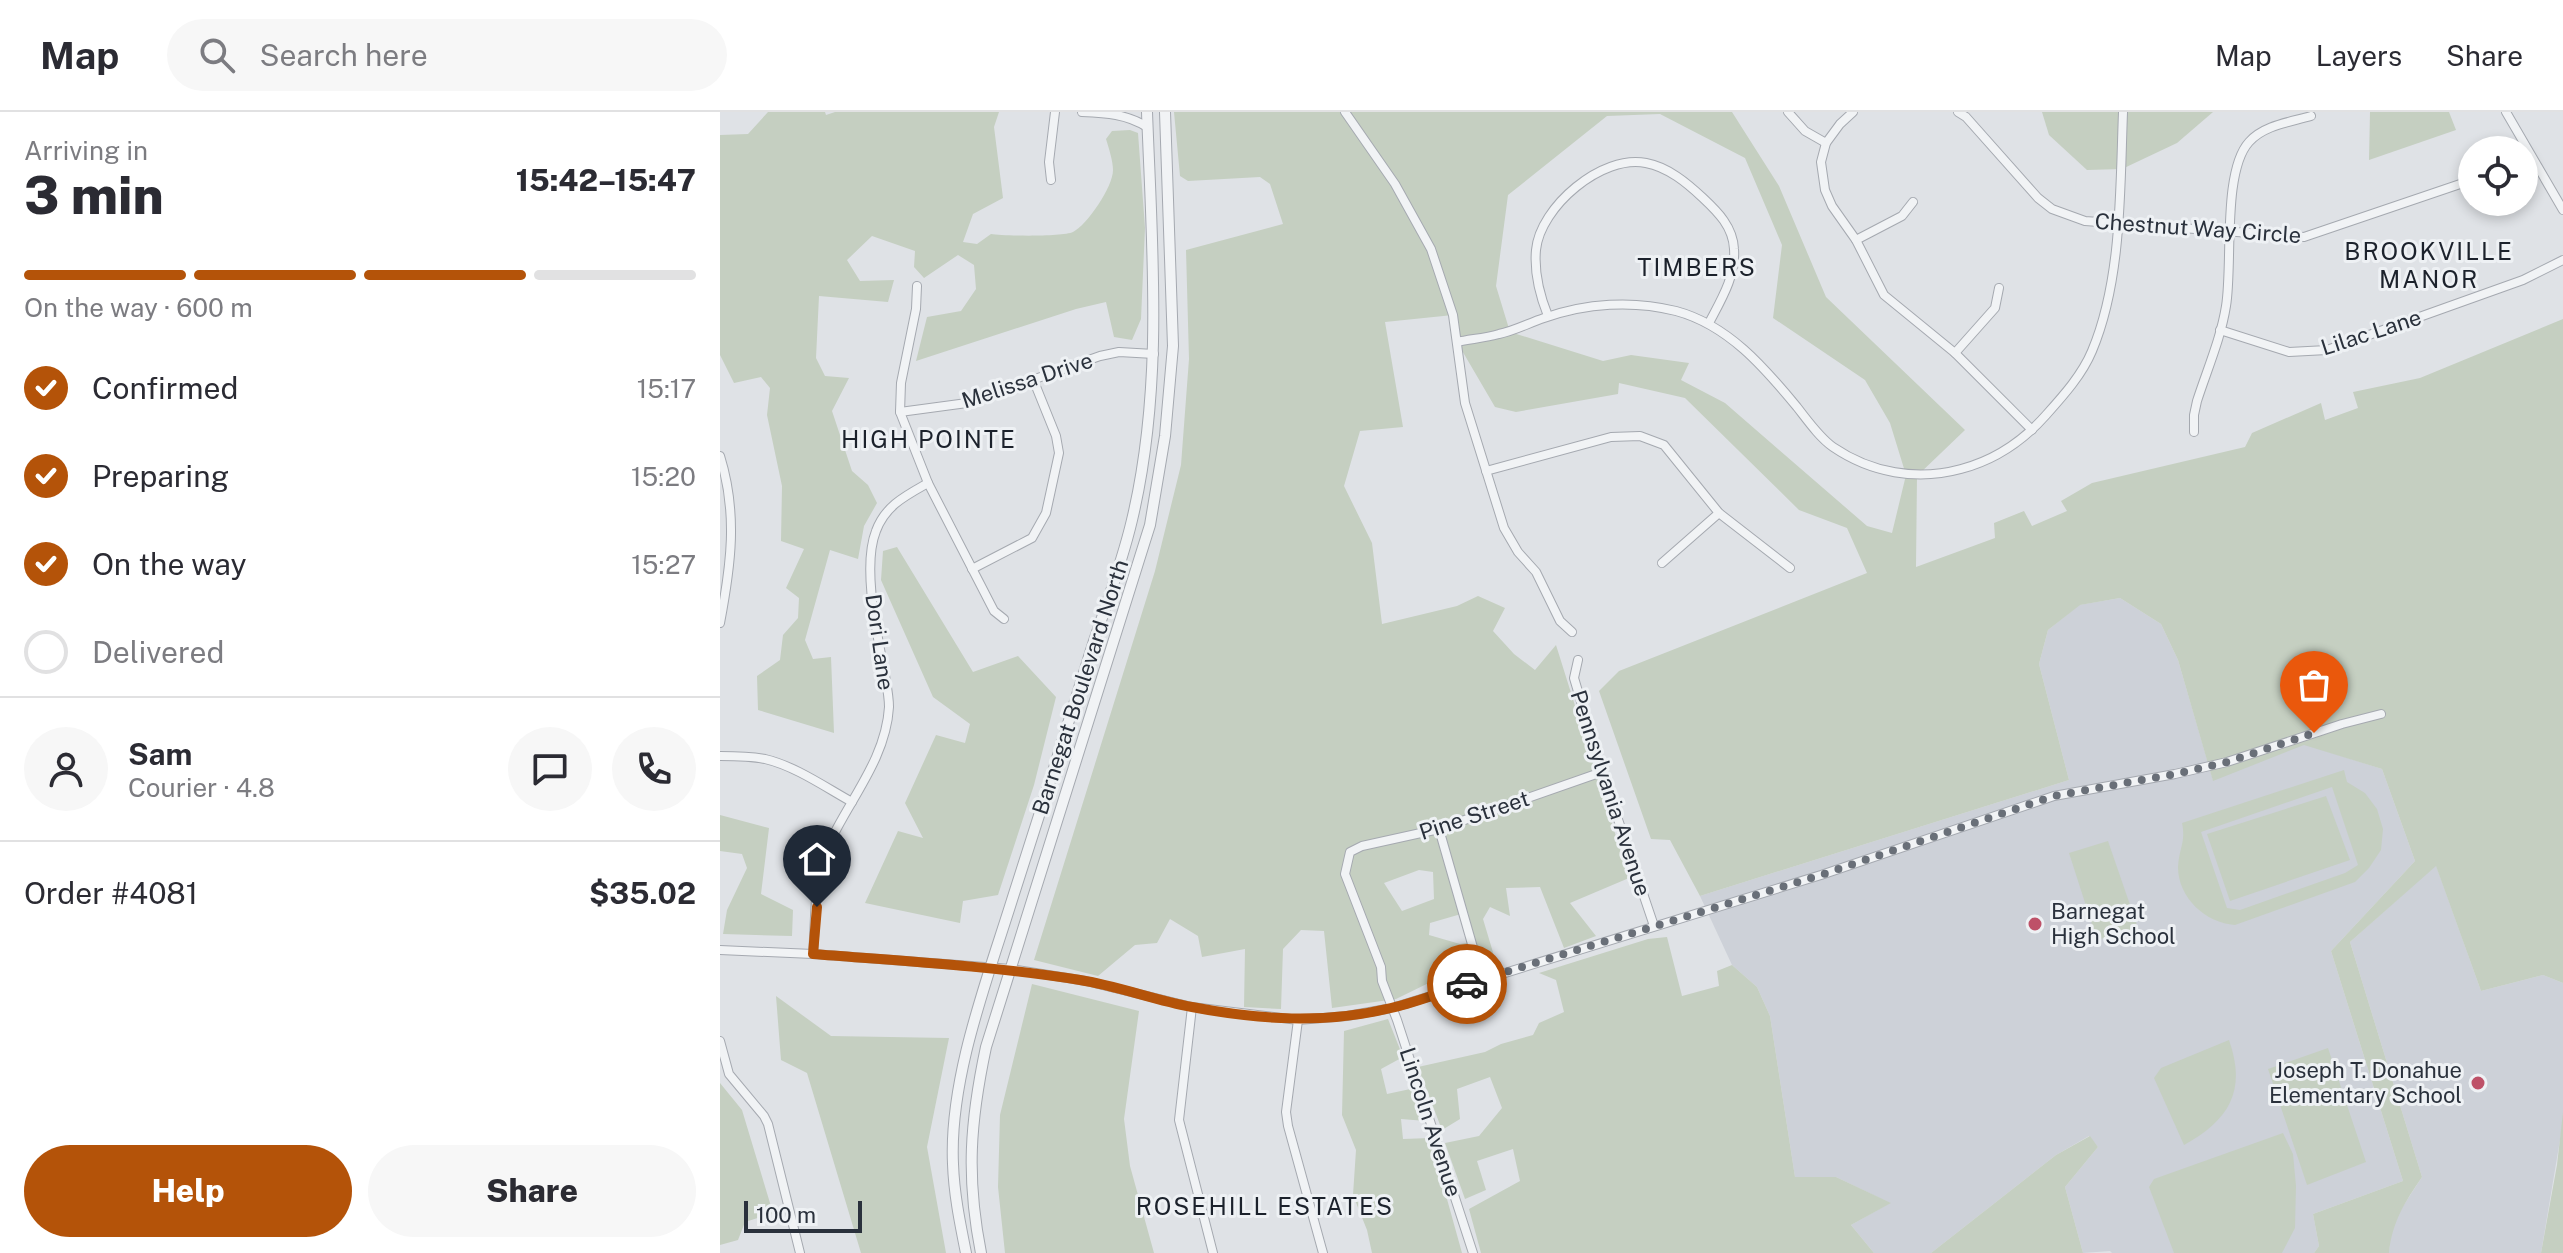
<!DOCTYPE html>
<html lang="en">
<head>
<meta charset="utf-8">
<style>
	body { margin:0; font-family:"Public Sans",sans-serif; background:#f7f7f7; color:#2b2b33; height:100vh; display:flex; flex-direction:column; font-size:30px; white-space:nowrap }
	* { box-sizing:border-box; margin:0 }
	p { font-size:26px; color:#7c7c81 }
	.icon { flex:none; width:44px; height:44px; fill:none; stroke:currentColor; stroke-width:2; stroke-linecap:round; stroke-linejoin:round }
	.map { position:relative; flex:1; overflow:hidden }
	.sheet { display:flex; flex-direction:column; background:#fff; width:720px }
	.sheet>* { flex:none }
	.fabs { position:absolute; left:1738px; top:24px; display:grid; gap:16px }
	.fabs a { display:grid; place-items:center; width:80px; height:80px; border-radius:50%; background:#fff; box-shadow:0 4px 12px #0003; font-size:40px }
	.scale { position:absolute; left:24px; bottom:20px; width:118px; box-sizing:border-box; padding-left:8px; border:4px solid #2a313c; border-top:0; font-size:22px; line-height:28px; white-space:nowrap; color:#2a313c; -webkit-text-stroke:6px #eef1f4; paint-order:stroke }
	.pin { position:absolute; display:grid; place-items:center; width:68px; height:68px; color:#fff; margin:-82px -34px; border-radius:50% 50% 50% 0; rotate:-45deg; box-shadow:0 0 8px #0007 }
	.pin .icon { rotate:45deg }
	.courier { position:absolute; display:grid; place-items:center; width:80px; height:80px; margin:-40px; border:6px solid #b45309; border-radius:50%; background:#fff; color:#222; box-shadow:0 2px 10px #0007 }
	.headline em { font-style:normal; font-weight:800 }
	.headline div { display:flex; flex-direction:column-reverse }
	.headline { display:flex; align-items:center; justify-content:space-between; height:136px; padding:0 24px }
	h1 { font-size:52px; font-weight:800; line-height:60px }
	.bar { display:grid; grid-template-columns:repeat(4,1fr); gap:12px 8px; align-content:center; height:96px; padding:0 24px }
	.bar i { height:10px; border-radius:6px; background:#e1e1e2 }
	.bar .active { background:#b45309 }
	.bar p { grid-column:span 4 }
	.line { display:flex; align-items:center; gap:20px; padding:0 24px; border-top:2px solid #e1e1e2 }
	.line div { flex:1 }
	.round { display:grid; place-items:center; flex:none; width:84px; height:84px; border-radius:42px; background:#f7f7f7 }
	ol { padding:0 24px; list-style:none }
	li { display:flex; align-items:center; gap:24px; height:88px }
	li p { margin-inline-start:auto }
	li .icon { padding:8px; border-radius:50%; background:#b45309; color:#fff; stroke-width:4 }
	li:last-child { color:#7c7c81 }
	li i { width:44px; height:44px; border:4px solid #e1e1e2; border-radius:50% }
	.primary-button { display:flex; gap:16px; margin-top:auto; padding:16px 24px }
	.primary-button a { flex:1; height:92px; border-radius:48px; background:#b45309; color:#fff; font-size:32px; font-weight:800; line-height:92px; text-align:center }
	.primary-button a+a { background:#f7f7f7; color:#2b2b33 }
	header { display:flex; align-items:center; gap:48px; box-sizing:border-box; height:112px; padding:0 40px; background:#fff; border-bottom:2px solid #e1e1e2 }
	header strong { font-size:38px }
	nav { display:flex; gap:44px; margin-inline-start:auto; font-size:28px }
	.search { width:560px; height:72px; background:#f7f7f7; display:flex; align-items:center; gap:20px; box-sizing:border-box; padding:0 28px; border-radius:44px; color:#7c7c81; font-size:30px }
	main { display:flex; flex:1; min-height:0 }
	.map>svg:first-child { display:block }
</style>
</head>
<body>
<header>
<strong>Map</strong>
<div class="search"><svg class="icon" aria-label="search" viewBox="0 0 24 24"><circle cx="10" cy="10" r="6"/><path d="M15 15l6 6"/></svg>Search here</div>
<nav><a>Map</a><a>Layers</a><a>Share</a></nav>
</header>
<main>
<section class="sheet">
<div class="headline"><div><h1>3 min</h1><p>Arriving in</p></div><em>15:42–15:47</em></div>
<div class="bar"><i class="active"></i><i class="active"></i><i class="active"></i><i></i><p>On the way · 600 m</p></div>
<ol>
<li><svg class="icon" aria-label="check" viewBox="0 0 24 24"><path d="M5 12l5 5 9-10"/></svg>Confirmed<p>15:17</p></li>
<li><svg class="icon" aria-label="check" viewBox="0 0 24 24"><path d="M5 12l5 5 9-10"/></svg>Preparing<p>15:20</p></li>
<li><svg class="icon" aria-label="check" viewBox="0 0 24 24"><path d="M5 12l5 5 9-10"/></svg>On the way<p>15:27</p></li>
<li><i></i>Delivered</li>
</ol>
<div class="line" style="height:144px"><a class="round"><svg class="icon" aria-label="person" viewBox="0 0 24 24"><circle cx="12" cy="8" r="4"/><path d="M4 21q1-7 8-7t8 7"/></svg></a><div><b>Sam</b><p>Courier · 4.8</p></div><a class="round"><svg class="icon" aria-label="chat" viewBox="0 0 24 24"><path d="M4 5h16v11H9l-5 4z"/></svg></a><a class="round"><svg class="icon" aria-label="phone" viewBox="0 0 24 24"><path d="M5 4h4l2 5-3 2q2 4 5 5l2-3 5 2v4C11 20 4 13 5 4z"/></svg></a></div>
<div class="line" style="height:104px"><div>Order #4081</div><b>$35.02</b></div>
<div class="primary-button"><a>Help</a><a>Share</a></div>
</section>
<div class="map">
<svg width="1843" height="1141" viewBox="0 0 1843 1141">
	<rect width="100%" height="100%" fill="#dfe2e6"/>
	<g fill="#cdd1d8">
		<path d="M1400 486 1441 512 1458 548 1493 668 1584 632 1662 657 1695 749 1611 839 1683 1069 1593 1102 1599 1134 1594 1141H1392L1390 1139 1363 1141 1345 1075 1378 1035 1369 1024 1336 1043 1211 1141H1154L1131 1113 1170 1091 1116 1065H1075L1050 904 1037 875 1012 853 980 784 1349 668 1319 552 1328 518 1359 493Z"/>
		<path d="M1716 753 1761 879 1823 863 1843 871V1010L1821 1141H1669L1670 1123 1676 1105 1702 1065 1630 830Z"/>
	</g>
	<g fill="#c5cfc1" fill-rule="evenodd">
		<path d="M48 0H105L106 3 115 0H279L274 15 283 86 253 102 243 130 257 132 271 122C284 124 342 125 353 120 367 113 393 75 393 58 393 49 389 37 386 27L392 19 410 18 418 21 425 116 421 207 412 228 394 225 386 190 356 197 196 249 207 205 241 199 256 177 254 153 238 143 204 166 194 155 195 139 152 124 127 148 140 169 174 168 168 190 99 184 96 246 105 264 129 266 112 299 132 359 148 373 157 391 144 414 138 447 110 438 85 528 93 547 111 545 114 621 38 598 37 564 60 548 63 523 78 506 79 486 66 476 84 437 61 429 62 374 47 303 50 276 41 265 14 271 0 243V23L28 22Z"/>
		<path d="M454 0H1012L1059 74 1106 185 1245 318 1197 364 1196 455 1275 426 1274 411 1304 399 1312 414 1347 399 1341 389 1372 371 1525 335 1532 321 1601 291 1605 308 1638 296 1633 280 1700 266 1843 207V871L1823 863 1761 879 1716 754 1630 830 1702 1065C1685 1090 1672 1110 1669 1141H1594L1599 1134 1593 1102 1683 1069 1611 839 1695 749 1662 657 1584 633 1493 669 1458 548 1441 512 1400 486 1360 493 1328 518 1319 552 1349 668 980 784 950 728 931 727 879 579 899 559 1147 461 1127 416 1079 398 965 286 899 271 898 282 796 300 775 295 737 230 733 203 665 210 683 315 640 319 624 374 652 431 662 512 737 494 758 484 785 496 773 519 794 542 815 558 836 533 909 766 850 791 876 824 844 836 820 775 786 776 790 804 770 795 763 807 778 857 723 864 676 887 612 896 604 819 581 818 563 837 561 897 524 895 525 837 482 845 478 824 450 807 437 831 415 833 378 864 314 848 435 459 461 353 469 247 466 138 563 112 550 72 540 65 468 69 460 64ZM940 2 1025 46 1062 133 1053 206 1145 268 1170 311 1186 363 1172 421 1147 414 1005 291 961 268 969 251 911 243 883 249 790 220 776 174 788 83 887 4ZM699 758 713 760 714 787 682 799 664 771ZM748 800 752 830 740 832 709 823 710 811Z"/>
		<path d="M1322 0H1493L1457 31 1402 57 1367 58 1329 23Z"/>
		<path d="M1650 0H1729L1736 18 1649 48Z"/>
		<path d="M177 435 253 560 298 544 336 585 314 673 278 783 243 789 240 811 145 791 178 719 203 726 185 691 216 623 245 631 250 612 213 585 161 468 163 439Z"/>
		<path d="M1624 658 1627 670 1645 681 1657 697 1663 717 1661 738 1649 756 1635 770 1515 813C1486 811 1458 786 1458 755 1459 736 1466 730 1462 711ZM1612 675 1638 753 1625 761 1520 798 1507 796 1481 720Z"/>
		<path d="M1606 684 1630 748 1510 789 1487 722Z"/>
		<path d="M0 703 49 716 41 782 73 798 72 824 3 822 7 798 27 756 22 742 0 739Z"/>
		<path d="M1388 729 1418 816 1377 828 1349 741Z"/>
		<path d="M947 825 962 884 999 874 997 859 1012 853 1037 875 1050 904 1075 1065H1116L1171 1091 1131 1113 1154 1141H761L749 1097 800 1069 793 1037 757 1049 766 1078 745 1087 725 1031 759 1024 782 996 770 965 737 977 740 1007 722 1018 698 955 765 940 781 932 813 923 819 911 844 900 836 868 819 861 928 827Z"/>
		<path d="M312 872 419 899 404 1007 410 1054 434 1141H285L278 1075 280 1003Z"/>
		<path d="M56 884 111 924 229 926 207 1035 226 1141H141L87 961 61 948Z"/>
		<path d="M668 907 683 945 661 957 667 982 695 976 706 1009 681 1007 683 1027 710 1026 742 1141H652L647 1118 633 1083 636 1038 622 1003 624 919Z"/>
		<path d="M1509 928C1527 979 1509 1008 1464 1033L1434 966 1441 956Z"/>
		<path d="M1608 936 1646 1050 1587 1073 1548 957Z"/>
		<path d="M0 971 22 998 53 1101 25 1110 18 1128 0 1133Z"/>
		<path d="M1843 1000V1141H1821L1837 1053Z"/>
		<path d="M1563 1021 1573 1042 1576 1074 1575 1116 1562 1141H1454L1429 1075 1434 1067Z"/>
		<path d="M1370 1024 1378 1035 1345 1075 1363 1141H1211L1336 1043Z"/>
	</g>
	<g fill="none" stroke-linecap="round" stroke-linejoin="round">
		<defs>
			<g id="minor">
				<path d="M362 0C386 1 407 2 427 15"/>
				<path d="M625 0 675 72 711 137 733 203 745 291 784 416 798 440 816 460 840 509 852 520"/>
				<path d="M1068 0 1085 19 1106 31"/>
				<path d="M1133 0 1120 12 1106 31 1101 50 1105 78 1112 94 1136 128 1164 183 1235 241 1312 318"/>
				<path d="M1238 0 1246 5 1318 86 1332 97 1365 109 1584 125 1752 68"/>
				<path d="M1786 0 1843 98"/>
				<path d="M331 68 329 50 335 0"/>
				<path d="M1136 128 1182 104 1193 90"/>
				<path d="M197 174 196 197 181 271 180 300 208 371 274 499 284 507"/>
				<path d="M828 204C820 184 814 160 816 138 820 95 882 42 926 51 948 55 967 71 983 86 998 100 1013 115 1014 137 1016 164 1001 188 989 211"/>
				<path d="M1500 218 1569 240 1607 238 1803 168 1843 148"/>
				<path d="M737 230C751 227 765 226 779 222 794 219 809 211 824 206 866 191 913 188 956 199 1008 213 1044 255 1077 295 1088 309 1099 325 1113 335 1151 361 1197 369 1241 357 1275 348 1303 329 1326 303 1343 284 1362 263 1372 239 1402 168 1400 77 1403 0"/>
				<path d="M1235 241 1275 196 1279 176"/>
				<path d="M180 300 247 291 380 244 399 240 434 242"/>
				<path d="M1474 320V303L1477 289C1487 258 1501 226 1506 194 1513 153 1502 60 1529 30 1544 13 1571 10 1591 4"/>
				<path d="M0 344C18 402 11 453 0 511"/>
				<path d="M766 359 891 325 920 324 944 333 999 401 1070 456"/>
				<path d="M942 451 999 401"/>
				<path d="M252 457 312 426 326 401 339 341 336 324 313 267"/>
				<path d="M858 548 854 566 882 660 934 814"/>
				<path d="M0 644C15 644 30 644 45 647 75 654 105 675 132 690"/>
				<path d="M719 717 762 867"/>
				<path d="M0 838 93 842 291 857 366 869 472 895 578 908 627 904 672 896 1101 763 1334 684 1455 662 1507 650 1622 612 1661 602"/>
				<path d="M93 842C96 807 93 766 108 734 129 688 166 647 169 595 169 583 166 570 164 558 157 521 142 454 156 419 165 394 185 384 208 371"/>
				<path d="M472 895 459 1008 493 1141"/>
				<path d="M578 908 566 1000 568 1014 603 1141"/>
				<path d="M0 929 9 962 44 1004 48 1012 80 1141"/>
				<path d="M753 1141 677 908 662 869 661 855 625 762 630 740 642 734 719 717 882 660"/>
			</g>
			<g id="tertiary">
				<path d="M246 1141C240 1111 234 1082 233 1052 229 967 267 868 292 788 319 704 346 619 372 535 386 493 402 451 412 408 444 274 432 136 427 0"/>
				<path d="M261 1141C246 1065 250 1010 266 935L430 413 445 324 453 234 445 0"/>
			</g>
		</defs>
		<use href="#minor" stroke="#a5a9b0" stroke-width="10"/>
		<use href="#tertiary" stroke="#a5a9b0" stroke-width="12"/>
		<use href="#minor" stroke="#f1f3f5" stroke-width="8"/>
		<use href="#tertiary" stroke="#f1f3f5" stroke-width="10"/>
	</g>
	<g fill="none" stroke-linecap="round" stroke-linejoin="round">
		<path stroke="#696f78" stroke-width="8" stroke-dasharray="0 14.4" d="M747 872 1101 763 1334 684 1455 662 1507 650 1594 621"/>
		<path stroke="#b45309" stroke-width="10" d="M97 795 93 842C182 849 272 854 360 868 398 874 434 888 472 895 539 908 605 912 671 896 697 890 722 880 747 872"/>
	</g>
	<g fill="#be5168" stroke="#eef1f4" stroke-width="3">
		<circle cx="1315" cy="812" r="8"/>
		<circle cx="1758" cy="971" r="8"/>
	</g>
	<g text-anchor="middle" stroke-width="6" stroke-linejoin="round" paint-order="stroke">
		<g font-size="22" fill="#2a313c" stroke="#eef1f4">
			<text transform="translate(1478 116) rotate(4)" y="8">Chestnut Way Circle</text>
			<text transform="translate(1651 220) rotate(-18)" y="8">Lilac Lane</text>
			<text transform="translate(307 268) rotate(-18)" y="8">Melissa Drive</text>
			<text transform="translate(160 530) rotate(82)" y="8">Dori Lane</text>
			<text transform="translate(360 575) rotate(-72)" y="8">Barnegat Boulevard North</text>
			<text transform="translate(891 681) rotate(72)" y="8">Pennsylvania Avenue</text>
			<text transform="translate(754 703) rotate(-18)" y="8">Pine Street</text>
			<text transform="translate(711 1010) rotate(72)" y="8">Lincoln Avenue</text>
		</g>
		<g font-size="22" fill="#2a313c" stroke="#eef1f4" text-anchor="start">
			<text x="1331" y="807">Barnegat<tspan x="1331" dy="25">High School</tspan></text>
			<text x="1742" y="966" text-anchor="end">Joseph T. Donahue<tspan x="1742" dy="25">Elementary School</tspan></text>
		</g>
		<g font-size="24" letter-spacing="2" fill="#1c222c" stroke="#eef1f4">
			<text x="1709" y="148">BROOKVILLE<tspan x="1709" dy="28">MANOR</tspan></text>
			<text x="977" y="164">TIMBERS</text>
			<text x="209" y="336">HIGH POINTE</text>
			<text x="545" y="1103">ROSEHILL ESTATES</text>
		</g>
	</g>
</svg>
<div class="fabs">
<a><svg class="icon" aria-label="locate" viewBox="0 0 24 24"><circle cx="12" cy="12" r="6"/><path d="M12 2v4M12 18v4M2 12h4M18 12h4"/></svg></a>
</div>
<div class="scale">100 m</div>
<div class="pin" style="left:1594px;top:621px;background:#ea580c"><svg class="icon" aria-label="bag" viewBox="0 0 24 24"><path d="M5 8h14l-1 12H6zM9 8a3 3 0 0 1 6 0"/></svg></div>
<div class="pin" style="left:97px;top:795px;background:#1f2937"><svg class="icon" aria-label="home" viewBox="0 0 24 24"><path d="M3 11l9-7 9 7M6 9v11h12V9"/></svg></div>
<div class="courier" style="left:747px;top:872px"><svg class="icon" aria-label="car" viewBox="0 0 24 24"><path d="M5 17H2v-5l4-1 3-4h7l3 4 3 1v5h-3M9 17h6M6 11h13"/><circle cx="7" cy="17" r="2"/><circle cx="17" cy="17" r="2"/></svg></div>
</div>
</main>
</body>
</html>
